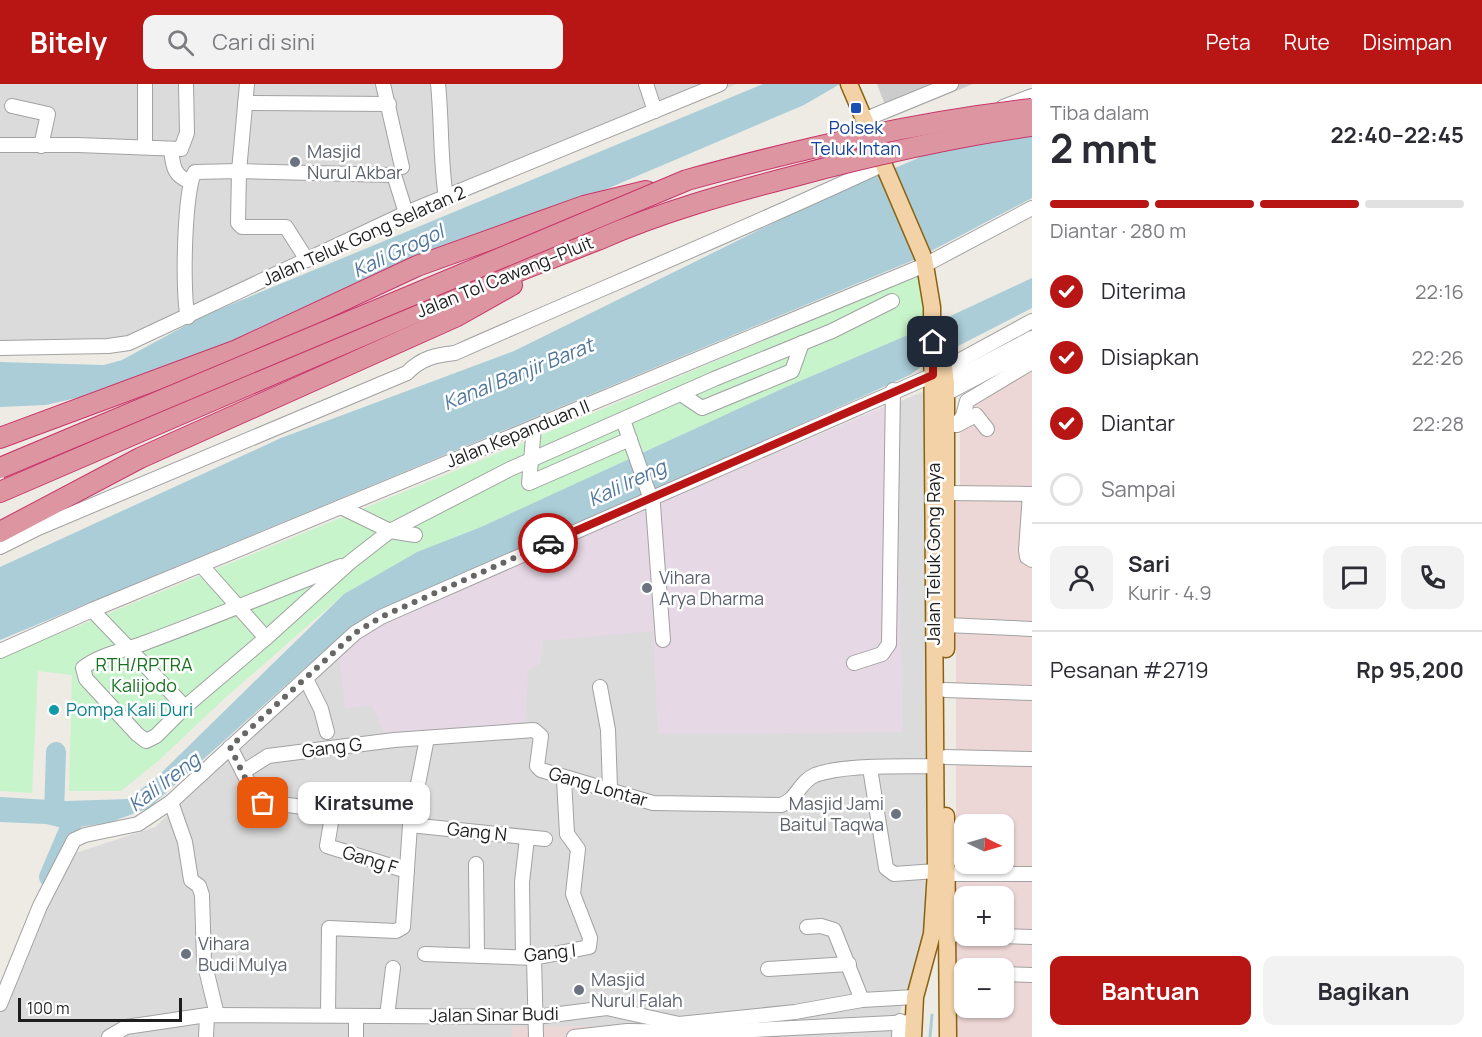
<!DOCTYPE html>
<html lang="id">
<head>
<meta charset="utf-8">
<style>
	body { margin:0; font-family:Manrope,sans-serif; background:#f2f2f3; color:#2b2b33; height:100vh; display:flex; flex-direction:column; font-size:22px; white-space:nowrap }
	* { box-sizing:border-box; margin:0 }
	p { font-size:20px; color:#7c7c81 }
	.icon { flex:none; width:33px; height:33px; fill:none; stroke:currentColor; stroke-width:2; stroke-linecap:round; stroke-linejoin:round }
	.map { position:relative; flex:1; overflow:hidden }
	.panel { display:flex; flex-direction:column; background:#fff; width:450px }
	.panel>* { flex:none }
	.needle { width:39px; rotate:95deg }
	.controls { position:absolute; left:954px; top:730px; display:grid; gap:12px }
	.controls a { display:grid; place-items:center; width:60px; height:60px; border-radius:12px; background:#fff; box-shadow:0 2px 4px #0004; font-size:30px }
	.scale { position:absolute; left:18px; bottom:15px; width:164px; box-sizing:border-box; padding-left:6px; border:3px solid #1e1e1e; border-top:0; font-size:16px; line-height:21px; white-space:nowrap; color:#1e1e1e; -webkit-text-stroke:4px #fff; paint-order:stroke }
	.pin { position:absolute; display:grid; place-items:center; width:51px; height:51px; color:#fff; margin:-26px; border-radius:12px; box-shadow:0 3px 9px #0006 }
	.courier { position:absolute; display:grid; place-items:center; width:60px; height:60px; margin:-30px; border:4px solid #b81615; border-radius:50%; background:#fff; color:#222; box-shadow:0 2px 8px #0007 }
	.bubble { position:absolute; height:42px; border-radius:12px; background:#fff; box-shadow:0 2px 4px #0004; font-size:20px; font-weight:700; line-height:42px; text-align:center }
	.headline em { font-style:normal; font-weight:700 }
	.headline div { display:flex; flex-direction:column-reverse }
	.headline { display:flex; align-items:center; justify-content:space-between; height:102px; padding:0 18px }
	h1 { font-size:39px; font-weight:700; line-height:45px }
	.bar { display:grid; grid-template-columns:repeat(4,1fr); gap:9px 6px; align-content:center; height:72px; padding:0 18px }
	.bar i { height:8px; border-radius:4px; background:#e1e1e2 }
	.bar .selected { background:#b81615 }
	.bar p { grid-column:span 4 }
	.line { display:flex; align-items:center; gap:15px; padding:0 18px; border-top:2px solid #e1e1e2 }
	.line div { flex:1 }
	.round { display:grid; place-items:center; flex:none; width:63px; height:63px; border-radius:12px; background:#f2f2f3 }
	ol { padding:0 18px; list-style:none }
	li { display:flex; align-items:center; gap:18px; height:66px }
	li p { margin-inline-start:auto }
	li .icon { padding:6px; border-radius:50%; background:#b81615; color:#fff; stroke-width:4 }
	li:last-child { color:#7c7c81 }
	li i { width:33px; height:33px; border:3px solid #e1e1e2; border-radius:50% }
	.action { display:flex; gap:12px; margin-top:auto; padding:12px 18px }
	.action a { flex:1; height:69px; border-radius:12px; background:#b81615; color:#fff; font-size:24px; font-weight:700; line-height:69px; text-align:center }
	.action a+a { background:#f2f2f3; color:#2b2b33 }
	header { display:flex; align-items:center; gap:36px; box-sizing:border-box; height:84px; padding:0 30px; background:#b81615; color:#fff }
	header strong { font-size:28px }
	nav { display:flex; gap:33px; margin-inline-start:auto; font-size:21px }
	.search { width:420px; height:54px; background:#f2f2f3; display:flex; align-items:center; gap:15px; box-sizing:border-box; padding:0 21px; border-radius:12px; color:#7c7c81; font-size:22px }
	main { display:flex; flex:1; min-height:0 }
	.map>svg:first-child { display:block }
</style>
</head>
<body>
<header>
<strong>Bitely</strong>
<div class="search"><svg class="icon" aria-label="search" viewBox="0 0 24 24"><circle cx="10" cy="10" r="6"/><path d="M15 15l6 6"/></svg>Cari di sini</div>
<nav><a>Peta</a><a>Rute</a><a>Disimpan</a></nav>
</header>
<main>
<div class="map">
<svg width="1032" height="953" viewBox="0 0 1032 953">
	<rect width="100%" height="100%" fill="#eeebe5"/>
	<g fill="#dcdbdb">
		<path d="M0 0H737L433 126 115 267 0 271Z"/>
		<path d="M929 305 925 862 903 915 895 953H0V930L60 774 155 743 364 546Z"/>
	</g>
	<g fill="#edd7d6" fill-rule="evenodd">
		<path d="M1032 275V406L960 404V319L964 310Z"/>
		<path d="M956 411 1032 414V953H956ZM964 741H1004V780H964ZM964 813H1004V852H964ZM964 885H1004V924H964Z"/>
		<path d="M611 942 629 953H512V943Z"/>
	</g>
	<path fill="#e6d8e4" d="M895 318 903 648 658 650 653 547 543 557 540 580 528 586 525 649 386 654 372 621 345 625 339 570 364 546Z"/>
	<path fill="#ccc" d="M877 0H973L890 34Z"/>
	<path fill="#c7f4cb" d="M921 190 929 242 786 303 481 443 417 468 344 510 225 614 157 678 121 707H69L72 591 38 587 32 709 0 707V574L525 358Z"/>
	<g fill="#aacdd7">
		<path d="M763 0H840L804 21 221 269 111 306 46 321 0 323V278L104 281 122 276 203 232Z"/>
		<path d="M1032 20V114L916 175 0 556V483L281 354 514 267 822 115 916 75Z"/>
		<path d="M1032 194V224L927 278 910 291 397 522 333 559 149 724 111 738 67 745 46 740 0 738V713L66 717 128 715 157 693 344 510 417 468 481 443 786 303 929 242Z"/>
	</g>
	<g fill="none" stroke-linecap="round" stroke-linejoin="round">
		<path stroke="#aacdd7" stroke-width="3" d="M930 953 932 931"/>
		<g stroke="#aacdd7" stroke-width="20">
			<path d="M54 731 56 668"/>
			<path d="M49 793 75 732"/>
		</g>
		<defs>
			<g id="minor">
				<path d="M247 0 239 87 391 91 395 94 406 129"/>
				<path d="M383 0 402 83"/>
				<path d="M438 0C442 38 440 76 446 114"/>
				<path d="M646 0 655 27"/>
				<path d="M245 19 389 20"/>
				<path d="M12 22 48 30 41 62"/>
				<path d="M1003 23 1032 12"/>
				<path d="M873 32 951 0"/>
				<path d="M0 61H78L181 65 187 49 186 0"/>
				<path d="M145 63V0"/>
				<path d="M171 65C173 82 173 92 191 98"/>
				<path d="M188 233C182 214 184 103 195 88L239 87 238 139 242 143H286L307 176"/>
				<path d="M0 264 108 262 129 259 406 129 720 0"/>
				<path d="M938 303 1032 254"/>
				<path d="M681 310 702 324 792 287 802 259"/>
				<path d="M938 314 1032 264"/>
				<path d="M623 336 653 421 663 556"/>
				<path d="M956 341 963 332 967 317 1032 278"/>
				<path d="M957 341 976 331 987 345"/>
				<path d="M534 343 529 399 630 355"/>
				<path d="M946 409 1032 410"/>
				<path d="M1030 410 1026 466 1027 473 1032 476"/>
				<path d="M341 423 390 447 415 451"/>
				<path d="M0 463 38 444 407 289C421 274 436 271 455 269 597 206 741 147 882 81"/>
				<path d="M201 481 266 554 185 623 156 652 146 657 137 650 86 595 83 584C100 570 127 566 147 558 212 534 276 507 341 482"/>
				<path d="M92 526 185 623"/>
				<path d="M946 541 1032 545"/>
				<path d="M266 554 349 479 390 447 510 385 714 295 832 247 892 217"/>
				<path d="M0 567 92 526 925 181 1032 124"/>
				<path d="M854 579 882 570 889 560 893 306"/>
				<path d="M306 595 321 625 327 648"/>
				<path d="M600 603 608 646 610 704"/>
				<path d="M945 606 1032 609"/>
				<path d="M230 663 258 717 333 727 327 762 407 787"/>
				<path d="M946 673 1032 675"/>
				<path d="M870 684 886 784 894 790 936 787"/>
				<path d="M243 688 268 672 394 656 534 646 541 652 537 682 541 686 653 719 781 721C797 716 799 698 815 691 844 680 902 683 935 682"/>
				<path d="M171 718 185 758 191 796 199 802 202 811 204 877 217 931"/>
				<path d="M410 741 545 755"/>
				<path d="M476 780 477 870"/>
				<path d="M947 790H1032"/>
				<path d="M807 843 821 842 834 846 862 916"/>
				<path d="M948 850 964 851"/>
				<path d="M998 852 1032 853"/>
				<path d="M425 870 534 874 589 863 590 854 573 810 578 765 567 750 564 695"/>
				<path d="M523 873 522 798 527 754"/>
				<path d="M534 874 536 953"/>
				<path d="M768 885 849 880"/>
				<path d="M948 890 964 889"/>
				<path d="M1004 890 1032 891"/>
				<path d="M0 920 40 822 74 756 85 751 138 740 171 718 355 549 381 533 933 291 1032 237"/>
				<path d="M328 931 329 844 396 847 403 843 410 741 427 654"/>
				<path d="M387 932 393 884"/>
				<path d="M109 953 126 943 207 931 536 933 607 924 679 940 795 928 862 916 915 913"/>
				<path d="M206 953 207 931"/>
				<path d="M356 953V932"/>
				<path d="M574 953 627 947 713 948 913 938"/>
				<path d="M899 953 900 937"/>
			</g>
			<g id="major">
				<path d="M849 0 924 175 932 223 936 787 932 850 915 913 913 953"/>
				<path d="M942 267 946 299V565"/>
				<path d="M946 732 948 953"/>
			</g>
			<g id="highway">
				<path d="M0 354 237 266 417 182 584 122 646 107"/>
				<path d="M0 408 445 216 600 155"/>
				<path d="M0 448 140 374 457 232 512 201"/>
			</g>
		</defs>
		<use href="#minor" stroke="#a2a2a2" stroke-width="16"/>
		<use href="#major" stroke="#89620f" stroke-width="19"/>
		<use href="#highway" stroke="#c83667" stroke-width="22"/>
		<use href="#minor" stroke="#fff" stroke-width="14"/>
		<use href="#major" stroke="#f2d2a6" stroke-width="16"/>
		<use href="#highway" stroke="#dd95a2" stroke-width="20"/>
		<defs>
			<g id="highway-bridge">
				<path d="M600 155C661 128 726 110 791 93 870 72 951 53 1032 42"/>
				<path d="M0 384 687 96C800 65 915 38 1032 25"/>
			</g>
		</defs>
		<use href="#highway-bridge" stroke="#c83667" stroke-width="22" stroke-linecap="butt"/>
		<use href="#highway-bridge" stroke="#dd95a2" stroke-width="20"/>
	</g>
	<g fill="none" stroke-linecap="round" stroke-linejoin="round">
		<path stroke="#676664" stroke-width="6" stroke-dasharray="0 10.8" d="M263 719 254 712 230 663 355 549 381 533 548 459"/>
		<path stroke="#b81615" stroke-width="8" d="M548 459 933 291V258"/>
	</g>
	<rect fill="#1a4fb4" stroke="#fff" stroke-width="2" x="850" y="18" width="12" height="12" rx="3"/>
	<g fill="#6b7280" stroke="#fff" stroke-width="2">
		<circle cx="295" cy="78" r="6"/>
		<circle cx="647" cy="504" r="6"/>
		<circle cx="896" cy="730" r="6"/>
		<circle cx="186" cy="870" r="6"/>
		<circle cx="579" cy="906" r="6"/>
	</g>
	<circle fill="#0f9aa8" stroke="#fff" stroke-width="2" cx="54" cy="626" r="6"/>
	<g text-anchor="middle" stroke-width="5" stroke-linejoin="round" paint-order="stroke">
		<g font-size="18" fill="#164399" stroke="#fff">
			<text x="856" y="50">Polsek<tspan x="856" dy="21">Teluk Intan</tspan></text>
		</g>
		<g font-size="18" fill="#5b616d" stroke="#fff" text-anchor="start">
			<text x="307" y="74">Masjid<tspan x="307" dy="21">Nurul Akbar</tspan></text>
			<text x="659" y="500">Vihara<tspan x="659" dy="21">Arya Dharma</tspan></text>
			<text x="884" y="726" text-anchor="end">Masjid Jami<tspan x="884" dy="21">Baitul Taqwa</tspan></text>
			<text x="198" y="866">Vihara<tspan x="198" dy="21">Budi Mulya</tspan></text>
			<text x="591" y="902">Masjid<tspan x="591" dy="21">Nurul Falah</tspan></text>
		</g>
		<g font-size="18" fill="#1e1e1e" stroke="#fff">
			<text transform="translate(364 152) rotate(-24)" y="6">Jalan Teluk Gong Selatan 2</text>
			<text transform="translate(505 193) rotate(-22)" y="6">Jalan Tol Cawang–Pluit</text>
			<text transform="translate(518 350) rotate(-22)" y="6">Jalan Kepanduan II</text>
			<text transform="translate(934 470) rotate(-90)" y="6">Jalan Teluk Gong Raya</text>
			<text transform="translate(332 664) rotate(-7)" y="6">Gang G</text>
			<text transform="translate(598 703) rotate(16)" y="6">Gang Lontar</text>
			<text transform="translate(477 748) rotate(6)" y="6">Gang N</text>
			<text transform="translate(370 776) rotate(17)" y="6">Gang F</text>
			<text transform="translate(550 869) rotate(-6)" y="6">Gang I</text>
			<text transform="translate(494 931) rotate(-1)" y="6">Jalan Sinar Budi</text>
		</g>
		<g font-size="18" fill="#17721f" stroke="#fff">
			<text x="144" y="587">RTH/RPTRA<tspan x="144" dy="21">Kalijodo</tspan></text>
		</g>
		<g font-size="18" fill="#0d838f" stroke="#fff" text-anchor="start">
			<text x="66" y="632">Pompa Kali Duri</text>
		</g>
		<g font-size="20" font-style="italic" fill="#51769d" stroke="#fff">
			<text transform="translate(398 167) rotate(-25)" y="7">Kali Grogol</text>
			<text transform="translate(518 290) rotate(-22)" y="7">Kanal Banjir Barat</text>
			<text transform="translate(627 399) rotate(-25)" y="7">Kali Ireng</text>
			<text transform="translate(164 698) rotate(-37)" y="7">Kali Ireng</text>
		</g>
	</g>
</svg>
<div class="controls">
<a><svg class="needle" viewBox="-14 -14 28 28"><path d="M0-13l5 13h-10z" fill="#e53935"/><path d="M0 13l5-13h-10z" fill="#7c7c81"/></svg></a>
<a>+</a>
<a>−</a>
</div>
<div class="scale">100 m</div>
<div class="pin" style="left:263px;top:719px;background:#ea580c"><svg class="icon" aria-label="bag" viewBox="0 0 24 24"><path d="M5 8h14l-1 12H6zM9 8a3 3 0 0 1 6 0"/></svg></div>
<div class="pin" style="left:933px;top:258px;background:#1f2937"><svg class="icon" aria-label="home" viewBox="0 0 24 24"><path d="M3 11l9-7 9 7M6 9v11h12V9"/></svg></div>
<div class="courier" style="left:548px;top:459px"><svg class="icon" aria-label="car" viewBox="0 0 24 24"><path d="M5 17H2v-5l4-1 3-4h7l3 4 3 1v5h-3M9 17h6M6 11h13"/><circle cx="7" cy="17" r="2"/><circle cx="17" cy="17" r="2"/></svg></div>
<div class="bubble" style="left:298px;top:698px;width:132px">Kiratsume</div>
</div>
<section class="panel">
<div class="headline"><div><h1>2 mnt</h1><p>Tiba dalam</p></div><em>22:40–22:45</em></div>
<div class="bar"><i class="selected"></i><i class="selected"></i><i class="selected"></i><i></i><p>Diantar · 280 m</p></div>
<ol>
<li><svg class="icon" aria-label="check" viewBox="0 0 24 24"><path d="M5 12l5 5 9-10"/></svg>Diterima<p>22:16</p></li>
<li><svg class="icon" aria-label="check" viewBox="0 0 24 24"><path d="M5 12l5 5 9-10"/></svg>Disiapkan<p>22:26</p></li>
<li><svg class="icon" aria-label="check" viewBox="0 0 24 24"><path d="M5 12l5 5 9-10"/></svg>Diantar<p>22:28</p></li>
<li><i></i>Sampai</li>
</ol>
<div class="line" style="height:108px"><a class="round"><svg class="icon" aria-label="person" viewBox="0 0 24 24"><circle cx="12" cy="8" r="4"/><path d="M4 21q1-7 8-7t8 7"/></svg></a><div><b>Sari</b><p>Kurir · 4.9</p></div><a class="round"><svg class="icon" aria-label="chat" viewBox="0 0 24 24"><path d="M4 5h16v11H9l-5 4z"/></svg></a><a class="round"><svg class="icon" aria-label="phone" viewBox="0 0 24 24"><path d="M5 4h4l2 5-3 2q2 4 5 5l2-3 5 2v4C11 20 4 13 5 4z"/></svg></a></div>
<div class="line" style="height:78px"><div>Pesanan #2719</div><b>Rp 95,200</b></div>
<div class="action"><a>Bantuan</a><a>Bagikan</a></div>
</section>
</main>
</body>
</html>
